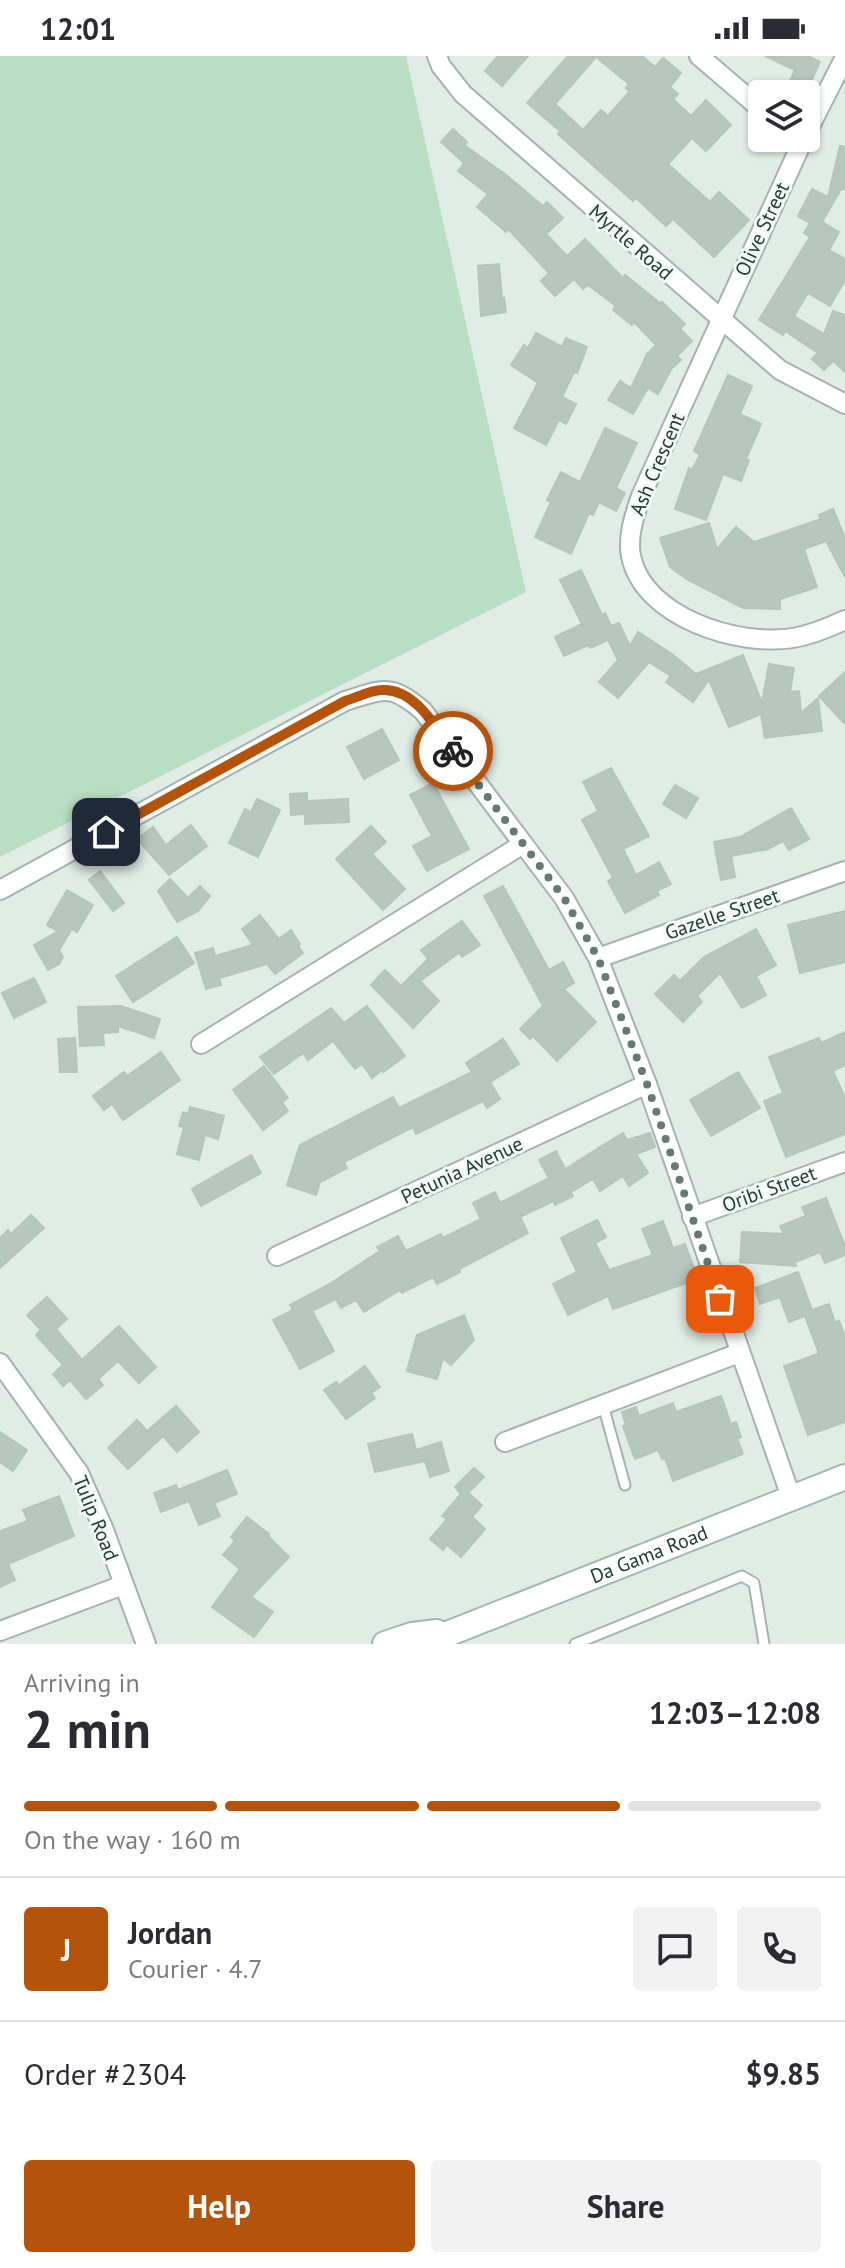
<!DOCTYPE html>
<html lang="en">
<head>
<meta charset="utf-8">
<style>
	body { margin:0; font-family:"PT Sans",sans-serif; background:#f2f2f3; color:#2b2b33; height:100vh; display:flex; flex-direction:column; font-size:30px; white-space:nowrap }
	* { box-sizing:border-box; margin:0 }
	p { font-size:26px; color:#7c7c81 }
	.icon { flex:none; width:44px; height:44px; fill:none; stroke:currentColor; stroke-width:2; stroke-linecap:round; stroke-linejoin:round }
	.map { position:relative; height:1588px; overflow:hidden }
	.sheet { display:flex; flex-direction:column; background:#fff; flex:1 }
	.sheet>* { flex:none }
	.buttons { position:absolute; left:748px; top:24px; display:grid; gap:16px }
	.buttons a { display:grid; place-items:center; width:72px; height:72px; border-radius:8px; background:#fff; box-shadow:0 2px 6px #0004; font-size:40px }
	.pin { position:absolute; display:grid; place-items:center; width:68px; height:68px; color:#fff; margin:-34px; border-radius:16px; box-shadow:0 4px 12px #0006 }
	.courier { position:absolute; display:grid; place-items:center; width:80px; height:80px; margin:-40px; border:6px solid #b45309; border-radius:50%; background:#fff; color:#222; box-shadow:0 2px 10px #0007 }
	.head em { font-style:normal; font-weight:700 }
	.head div { display:flex; flex-direction:column-reverse }
	.head { display:flex; align-items:center; justify-content:space-between; height:136px; padding:0 24px }
	h1 { font-size:52px; font-weight:700; line-height:60px }
	.bar { display:grid; grid-template-columns:repeat(4,1fr); gap:12px 8px; align-content:center; height:96px; padding:0 24px }
	.bar i { height:10px; border-radius:6px; background:#e1e1e2 }
	.bar .selected { background:#b45309 }
	.bar p { grid-column:span 4 }
	.line { display:flex; align-items:center; gap:20px; padding:0 24px; border-top:2px solid #e1e1e2 }
	.line div { flex:1 }
	.round { display:grid; place-items:center; flex:none; width:84px; height:84px; border-radius:8px; background:#f2f2f3 }
	.action { display:flex; gap:16px; margin-top:auto; padding:16px 24px }
	.action a { flex:1; height:92px; border-radius:8px; background:#b45309; color:#fff; font-size:32px; font-weight:700; line-height:92px; text-align:center }
	.action a+a { background:#f2f2f3; color:#2b2b33 }
	.status { display:flex; justify-content:space-between; align-items:center; height:56px; padding:0 40px; background:#fff; direction:ltr }
	.status svg { height:22px; fill:currentColor }
	.map>svg:first-child { display:block }
</style>
</head>
<body>
<div class="status"><b>12:01</b><svg viewBox="0 0 49 12"><path d="M0 12V9h3v3zM5 12V6h3v6zM10 12V3h3v9zM15 12V0h3v12zM26 1h20v11H26zM47 4h2v5h-2z"/></svg></div>
<div class="map">
<svg width="845" height="1588" viewBox="0 0 845 1588">
	<rect width="100%" height="100%" fill="#e1ece6"/>
	<path fill="#b9dec1" d="M0 0H406L526 536 0 801Z"/>
	<g fill="#b6c7bf" stroke="#b3c6bd" stroke-width="2" fill-rule="evenodd">
		<path d="M498 0H528L502 30 485 15Z"/>
		<path d="M568 0H642L655 11 663 2 681 17 670 31 678 38 673 43 691 60 706 44 731 69 706 95 692 82 668 108 710 146 719 136 749 164 714 201 673 163 666 170 636 142 633 145 558 78 560 75 527 47ZM596 1 629 28 626 32 630 35 608 60 601 54 583 74 555 48Z"/>
		<path d="M765 0H808L820 6 805 38H801L787 31 795 14Z"/>
		<path d="M453 73 467 86 464 89 505 118 543 150 547 146 563 162 546 178 567 200 585 183 623 222 625 219 660 247 662 246 685 268 680 273 692 285 677 300 681 304 672 312 658 338 648 332 633 358 608 344 620 325 631 332 647 298 656 289 634 266 632 269 613 254 616 250 588 229 583 233 574 223 555 240 541 225 549 217 508 173 506 176 477 151 488 138 458 115 464 107 441 86Z"/>
		<path d="M840 90 845 91V134L841 133 822 166 839 176 829 194 845 203V224L830 250 808 237 794 260 824 278 833 255 845 259V316L833 305 824 314 812 303 818 297 785 275 783 279 759 264 810 181 804 177 810 167 798 160 812 133 828 141Z"/>
		<path d="M499 208 502 243 504 242 506 256 481 260 478 210Z"/>
		<path d="M536 277 562 291 566 282 587 291 577 317 574 316 562 341 576 348 566 368 559 364 546 389 514 372 538 327 511 309 524 289 528 292Z"/>
		<path d="M728 319 752 330 740 358 761 368 746 403 749 404 741 425 723 418 706 464 675 453 689 412 692 414 700 399 694 395Z"/>
		<path d="M605 372 637 387 616 432 625 437 616 455 599 446 593 459 589 457 571 498 535 481 551 446 547 444 561 416 580 426Z"/>
		<path d="M833 453 845 482V521L826 485 804 493 817 531 780 543V553L743 552 688 524 670 511 660 482 709 467 717 493 736 471 754 486 821 463 819 459Z"/>
		<path d="M581 514 602 559 605 557 611 570 619 567 630 590 638 576 672 598 696 618 743 599 762 647 769 608 794 612 790 636 799 635 801 657 818 642 822 675 765 682 761 658 729 671 709 624 693 646 666 626 671 620 649 606 618 642 599 626 618 604 608 584 590 592 588 589 564 600 555 581 582 568 560 524Z"/>
		<path d="M845 616V668L819 640Z"/>
		<path d="M382 673 399 704 364 723 347 691Z"/>
		<path d="M611 712 649 780 623 793 636 819 659 806 671 828 657 835 659 839 625 857 608 825 613 822 582 764 598 755 583 726Z"/>
		<path d="M433 727 469 793 427 815 413 790 432 780 410 739Z"/>
		<path d="M675 729 698 742 686 762 663 748Z"/>
		<path d="M307 737V745L348 743 349 766 305 768V758L291 759 290 738Z"/>
		<path d="M257 743 280 754 258 801 229 787 245 753 251 756Z"/>
		<path d="M791 752 809 783 789 794 783 785 768 793 731 800 735 821 721 824 714 786 740 781Z"/>
		<path d="M191 769 207 790 169 819 137 783 153 771 166 789Z"/>
		<path d="M371 770 386 786 372 798 405 833 383 854 336 803Z"/>
		<path d="M100 815 124 847 113 855 89 824Z"/>
		<path d="M170 823 188 842 200 830 210 840 198 855 177 866 158 835Z"/>
		<path d="M503 830 549 914 563 906 574 927 564 933 596 966 557 1005 533 980 530 983 520 973 543 950 484 840Z"/>
		<path d="M67 834 93 849 77 876 72 873 59 894 63 901 59 908 48 914 34 889 58 875 47 869Z"/>
		<path d="M845 855V906L800 917 788 869Z"/>
		<path d="M260 859 279 883 291 874 300 888 298 890 303 897 275 918 267 908 219 922 221 929 206 933 195 897 213 892 215 900 253 889 242 873Z"/>
		<path d="M462 865 480 889 462 901 459 897 420 925 439 945 413 972 371 929 385 914 401 930 428 903 421 894Z"/>
		<path d="M756 873 776 909 756 920 766 939 742 952 720 917 697 940 702 946 683 966 655 938 674 919 680 925 704 901Z"/>
		<path d="M177 881 194 907 133 946 116 920Z"/>
		<path d="M34 922 46 946 14 962 2 937Z"/>
		<path d="M121 950 160 963 154 982 118 970V976L103 977 104 989 80 990 78 951Z"/>
		<path d="M367 950 405 1000 383 1016 382 1014 372 1022 362 1008 355 1013 333 985 308 1004 303 997 274 1018 260 1001 331 952 344 967Z"/>
		<path d="M845 976V1009L833 1015 845 1042V1078L786 1101 764 1045 783 1037 769 1001 819 982 821 987Z"/>
		<path d="M75 982 77 1016H60L58 983Z"/>
		<path d="M503 983 519 1008 490 1026 500 1043 487 1052 483 1045 416 1078 413 1071 344 1106 347 1112 320 1126 316 1139 287 1129 300 1089 393 1041 399 1052 472 1016 466 1007Z"/>
		<path d="M161 996 180 1024 123 1064 112 1048 104 1054 93 1040 124 1016 127 1020Z"/>
		<path d="M264 1010 288 1042 282 1046 288 1055 263 1074 233 1034Z"/>
		<path d="M738 1016 760 1052 711 1080 690 1044Z"/>
		<path d="M190 1051 224 1060 218 1083 205 1079 199 1104 177 1098 184 1071 179 1070 183 1056 188 1058Z"/>
		<path d="M623 1077 627 1084 650 1077 655 1091 636 1098 648 1117 629 1130 623 1120 600 1135 593 1123 571 1136 573 1140 555 1149 553 1145 520 1161 528 1177 459 1213 460 1216 437 1228 433 1221 402 1237 400 1234 364 1256 356 1244 341 1252 336 1243 312 1255 334 1295 300 1313 273 1264 293 1254 290 1249 328 1229 380 1195 377 1191 398 1180 406 1195 441 1178 443 1182 481 1163 473 1147 495 1136 500 1147 549 1122 539 1104 556 1095 565 1113Z"/>
		<path d="M251 1099 261 1117 201 1150 192 1133Z"/>
		<path d="M826 1142 845 1190V1199L825 1207 820 1196 795 1206 796 1210 740 1206 742 1176 784 1178 780 1170 806 1160 802 1151Z"/>
		<path d="M31 1159 44 1172 0 1212V1182L8 1174 11 1178Z"/>
		<path d="M597 1164 606 1181 595 1187 609 1214 653 1199 642 1173 663 1165 673 1192 685 1188 698 1223 613 1253 608 1240 568 1259 553 1228 577 1216 561 1182Z"/>
		<path d="M798 1216 812 1254 829 1248 835 1267 839 1265 845 1280V1366L808 1379 784 1310 818 1298V1295L805 1260 789 1266 780 1241 760 1248 755 1232Z"/>
		<path d="M47 1241 67 1263 56 1273 82 1304 119 1270 156 1311 139 1327 118 1305 98 1323 103 1329 86 1343 70 1324 63 1330 53 1318 63 1309 36 1279 41 1274 27 1259Z"/>
		<path d="M464 1259 474 1284 451 1309 443 1302 437 1323 407 1315 417 1279Z"/>
		<path d="M365 1310 380 1331 371 1337 375 1342 346 1363 324 1334 336 1326 339 1329Z"/>
		<path d="M721 1340 731 1368 736 1366 741 1381 737 1382 743 1398 673 1425 665 1402 662 1403 658 1394 635 1403 623 1370 626 1369 622 1356 636 1351 639 1360 673 1347 676 1356Z"/>
		<path d="M176 1350 199 1376 177 1396 163 1380 128 1413 108 1392 137 1364 147 1375Z"/>
		<path d="M0 1376 27 1394 13 1415 0 1406Z"/>
		<path d="M412 1378 416 1394 441 1386 449 1415 430 1421 425 1405 375 1416 368 1388Z"/>
		<path d="M474 1412 484 1421 468 1437 482 1449 472 1461 485 1473 461 1501 447 1489 443 1494 430 1483 447 1463 442 1460 461 1438 455 1431Z"/>
		<path d="M227 1414 237 1438 214 1447 220 1460 199 1469 189 1445 161 1456 154 1437 176 1429 178 1434Z"/>
		<path d="M59 1440 74 1480 8 1508 15 1524 0 1531V1475L28 1465 23 1454Z"/>
		<path d="M247 1461 269 1478 268 1480 289 1501 251 1541 273 1556 254 1581 212 1551 240 1513 223 1499 235 1485 231 1481Z"/>
	</g>
	<g fill="none" stroke-linecap="round" stroke-linejoin="round">
		<defs>
			<g id="lane">
				<path d="M603 1349 625 1429"/>
				<path d="M575 1588 742 1520 754 1527 764 1588"/>
			</g>
			<g id="street">
				<path d="M437 0 441 10 463 38 780 314 845 348"/>
				<path d="M699 0 762 54"/>
				<path d="M806 78 845 1"/>
				<path d="M804 82 641 440C635 458 627 480 631 500 643 561 738 591 793 582 811 579 828 572 845 564"/>
				<path d="M0 834 345 645C385 633 390 627 423 655L564 842 598 902 647 1028 791 1441"/>
				<path d="M598 902 845 815"/>
				<path d="M201 988 523 788"/>
				<path d="M692 1161 845 1106"/>
				<path d="M277 1200 647 1028"/>
				<path d="M0 1307 79 1417 104 1474 146 1588"/>
				<path d="M505 1386 739 1297"/>
				<path d="M0 1575 123 1529"/>
			</g>
			<g id="secondary">
				<path d="M385 1588 412 1579 437 1576"/>
				<path id="s1" d="M422 1588 845 1421"/>
			</g>
		</defs>
		<use href="#lane" stroke="#a4b4ad" stroke-width="13"/>
		<use href="#street" stroke="#a4b4ad" stroke-width="22"/>
		<use href="#secondary" stroke="#9fb8ae" stroke-width="28"/>
		<use href="#lane" stroke="#fff" stroke-width="9"/>
		<use href="#street" stroke="#fff" stroke-width="18"/>
		<use href="#secondary" stroke="#fff" stroke-width="24"/>
	</g>
	<g fill="none" stroke-linecap="round" stroke-linejoin="round">
		<path stroke="#647a72" stroke-width="8" stroke-dasharray="0 14.4" d="M453 695 564 842 598 902 647 1028 720 1243"/>
		<path stroke="#b45309" stroke-width="10" d="M106 776 345 645C356 642 370 634 382 634 415 632 436 672 453 695"/>
	</g>
	<g text-anchor="middle" stroke-width="6" stroke-linejoin="round" paint-order="stroke">
		<g font-size="20" fill="#213d34" stroke="#f2f8f5">
			<text transform="translate(762 173) rotate(-65)" y="7">Olive Street</text>
			<text transform="translate(631 186) rotate(41)" y="7">Myrtle Road</text>
			<text transform="translate(657 408) rotate(-67)" y="7">Ash Crescent</text>
			<text transform="translate(722 858) rotate(-19)" y="7">Gazelle Street</text>
			<text transform="translate(462 1114) rotate(-25)" y="7">Petunia Avenue</text>
			<text transform="translate(769 1133) rotate(-20)" y="7">Oribi Street</text>
			<text transform="translate(96 1462) rotate(68)" y="7">Tulip Road</text>
			<text dy="7" stroke="none"><textPath href="#s1" startOffset="244">Da Gama Road</textPath></text>
		</g>
	</g>
</svg>
<div class="buttons">
<a><svg class="icon" aria-label="layers" viewBox="0 0 24 24"><path d="M12 4l9 5-9 5-9-5zM3 14l9 5 9-5"/></svg></a>
</div>
<div class="pin" style="left:720px;top:1243px;background:#ea580c"><svg class="icon" aria-label="bag" viewBox="0 0 24 24"><path d="M5 8h14l-1 12H6zM9 8a3 3 0 0 1 6 0"/></svg></div>
<div class="pin" style="left:106px;top:776px;background:#1f2937"><svg class="icon" aria-label="home" viewBox="0 0 24 24"><path d="M3 11l9-7 9 7M6 9v11h12V9"/></svg></div>
<div class="courier" style="left:453px;top:695px"><svg class="icon" aria-label="bike" viewBox="0 0 24 24"><circle cx="6" cy="16" r="4"/><circle cx="18" cy="16" r="4"/><path d="M6 16l4-8h5l3 8M10 8l3 8H6M13 5h3"/></svg></div>
</div>
<section class="sheet">
<div class="head"><div><h1>2 min</h1><p>Arriving in</p></div><em>12:03–12:08</em></div>
<div class="bar"><i class="selected"></i><i class="selected"></i><i class="selected"></i><i></i><p>On the way · 160 m</p></div>
<div class="line" style="height:144px"><b class="round" style="background:#b45309;color:#fff">J</b><div><b>Jordan</b><p>Courier · 4.7</p></div><a class="round"><svg class="icon" aria-label="chat" viewBox="0 0 24 24"><path d="M4 5h16v11H9l-5 4z"/></svg></a><a class="round"><svg class="icon" aria-label="phone" viewBox="0 0 24 24"><path d="M5 4h4l2 5-3 2q2 4 5 5l2-3 5 2v4C11 20 4 13 5 4z"/></svg></a></div>
<div class="line" style="height:104px"><div>Order #2304</div><b>$9.85</b></div>
<div class="action"><a>Help</a><a>Share</a></div>
</section>
</body>
</html>
